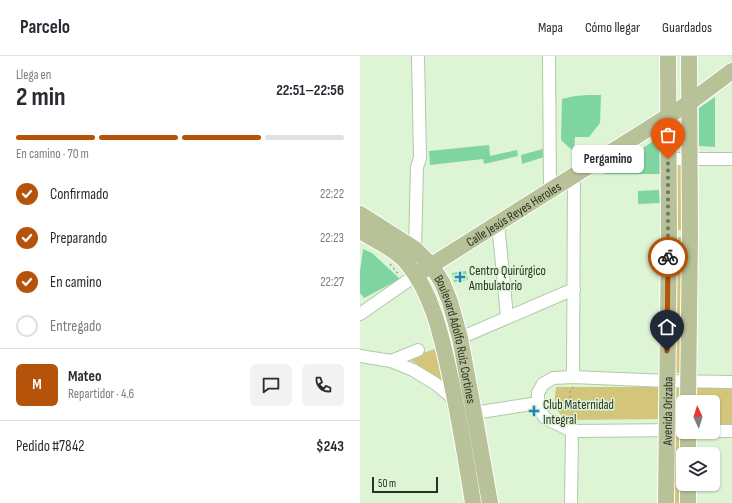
<!DOCTYPE html>
<html lang="es">
<head>
<meta charset="utf-8">
<style>
	body { margin:0; font-family:"Sofia Sans Condensed",sans-serif; background:#f2f2f3; color:#2b2b33; height:100vh; display:flex; flex-direction:column; font-size:15px; white-space:nowrap }
	* { box-sizing:border-box; margin:0 }
	p { font-size:13px; color:#7c7c81 }
	.icon { flex:none; width:22px; height:22px; fill:none; stroke:currentColor; stroke-width:2; stroke-linecap:round; stroke-linejoin:round }
	.map { position:relative; flex:1; overflow:hidden }
	.side { display:flex; flex-direction:column; background:#fff; width:360px }
	.side>* { flex:none }
	.needle { width:26px; rotate:356deg }
	.tools { position:absolute; left:316px; top:339px; display:grid; gap:8px }
	.tools a { display:grid; place-items:center; width:44px; height:44px; border-radius:6px; background:#fff; box-shadow:0 1px 3px #0004; font-size:20px }
	.scale { position:absolute; left:12px; bottom:10px; width:66px; box-sizing:border-box; padding-left:4px; border:2px solid #293226; border-top:0; font-size:11px; line-height:14px; white-space:nowrap; color:#293226; -webkit-text-stroke:3px #ddf4d5; paint-order:stroke }
	.pin { position:absolute; display:grid; place-items:center; width:34px; height:34px; color:#fff; margin:-41px -17px; border-radius:50% 50% 50% 0; rotate:-45deg; box-shadow:0 0 4px #0007 }
	.pin .icon { rotate:45deg }
	.courier { position:absolute; display:grid; place-items:center; width:40px; height:40px; margin:-20px; border:3px solid #b45309; border-radius:50%; background:#fff; color:#222; box-shadow:0 1px 5px #0007 }
	.bubble { position:absolute; height:28px; border-radius:6px; background:#fff; box-shadow:0 1px 3px #0004; font-size:13px; font-weight:700; line-height:28px; text-align:center }
	.overview em { font-style:normal; font-weight:700 }
	.overview div { display:flex; flex-direction:column-reverse }
	.overview { display:flex; align-items:center; justify-content:space-between; height:68px; padding:0 16px }
	h1 { font-size:26px; font-weight:700; line-height:30px }
	.bar { display:grid; grid-template-columns:repeat(4,1fr); gap:6px 4px; align-content:center; height:48px; padding:0 16px }
	.bar i { height:5px; border-radius:3px; background:#e1e1e2 }
	.bar .active { background:#b45309 }
	.bar p { grid-column:span 4 }
	.line { display:flex; align-items:center; gap:10px; padding:0 16px; border-top:1px solid #e1e1e2 }
	.line div { flex:1 }
	.round { display:grid; place-items:center; flex:none; width:42px; height:42px; border-radius:6px; background:#f2f2f3 }
	ol { padding:0 16px; list-style:none }
	li { display:flex; align-items:center; gap:12px; height:44px }
	li p { margin-inline-start:auto }
	li .icon { padding:4px; border-radius:50%; background:#b45309; color:#fff; stroke-width:4 }
	li:last-child { color:#7c7c81 }
	li i { width:22px; height:22px; border:2px solid #e1e1e2; border-radius:50% }
	header { display:flex; align-items:center; gap:24px; box-sizing:border-box; height:56px; padding:0 20px; background:#fff; border-bottom:1px solid #e1e1e2 }
	header strong { font-size:19px }
	nav { display:flex; gap:22px; margin-inline-start:auto; font-size:14px }
	main { display:flex; flex:1; min-height:0 }
	.map>svg:first-child { display:block }
</style>
</head>
<body>
<header>
<strong>Parcelo</strong>
<nav><a>Mapa</a><a>Cómo llegar</a><a>Guardados</a></nav>
</header>
<main>
<section class="side">
<div class="overview"><div><h1>2 min</h1><p>Llega en</p></div><em>22:51–22:56</em></div>
<div class="bar"><i class="active"></i><i class="active"></i><i class="active"></i><i></i><p>En camino · 70 m</p></div>
<ol>
<li><svg class="icon" aria-label="check" viewBox="0 0 24 24"><path d="M5 12l5 5 9-10"/></svg>Confirmado<p>22:22</p></li>
<li><svg class="icon" aria-label="check" viewBox="0 0 24 24"><path d="M5 12l5 5 9-10"/></svg>Preparando<p>22:23</p></li>
<li><svg class="icon" aria-label="check" viewBox="0 0 24 24"><path d="M5 12l5 5 9-10"/></svg>En camino<p>22:27</p></li>
<li><i></i>Entregado</li>
</ol>
<div class="line" style="height:72px"><b class="round" style="background:#b45309;color:#fff">M</b><div><b>Mateo</b><p>Repartidor · 4.6</p></div><a class="round"><svg class="icon" aria-label="chat" viewBox="0 0 24 24"><path d="M4 5h16v11H9l-5 4z"/></svg></a><a class="round"><svg class="icon" aria-label="phone" viewBox="0 0 24 24"><path d="M5 4h4l2 5-3 2q2 4 5 5l2-3 5 2v4C11 20 4 13 5 4z"/></svg></a></div>
<div class="line" style="height:52px"><div>Pedido #7842</div><b>$243</b></div>
</section>
<div class="map">
<svg width="372" height="447" viewBox="0 0 372 447">
	<rect width="100%" height="100%" fill="#ddf4d5"/>
	<g fill="#d3c67b">
		<path d="M313 106H324L322 174H312Z"/>
		<path d="M313 181H326L325 317H315Z"/>
		<path d="M78 292 85 329 48 302Z"/>
		<path d="M310 330 323 331V369H310Z"/>
		<path d="M196 331H305L304 363 205 364 194 350Z"/>
		<path d="M333 332H372V369H353V346H333Z"/>
		<rect x="309" y="378" width="14" height="69"/>
	</g>
	<g fill="#7ed5a2">
		<path d="M228 39H241L240 67 229 81H215L214 96 201 84 202 43 215 40Z"/>
		<path d="M355 41V91L339 90V52Z"/>
		<path d="M301 80 300 118H244Z"/>
		<path d="M129 89 130 100 157 94 158 100 124 108 123 103 70 109 69 95Z"/>
		<path d="M183 93 184 101 162 108 161 99Z"/>
		<path d="M299 134 300 147 278 148V135Z"/>
		<path d="M3 193 12 197 40 223 4 242 0 237V216Z"/>
		<path d="M106 215 108 224 94 226 92 217Z"/>
	</g>
	<g fill="none" stroke-linecap="round" stroke-linejoin="round">
		<defs>
			<g id="minor">
				<path d="M189 0 190 135"/>
				<path d="M308 103H372"/>
				<path d="M138 167 147 261"/>
				<path d="M55 193 57 111 60 102 58 0"/>
				<path d="M0 258 56 219"/>
				<path d="M100 282 214 233"/>
				<path d="M0 300 31 305 53 314 76 328 96 345"/>
				<path d="M31 305 58 294"/>
				<path d="M213 321 214 119"/>
				<path d="M114 357 178 347"/>
				<path d="M323 374 212 375 185 362 180 354 178 347V337L183 328 193 322 213 321 307 325 372 326"/>
				<path d="M353 375H372"/>
				<path d="M211 447 212 375"/>
			</g>
			<g id="major">
				<path id="s1" d="M0 158 55 193 71 209 82 226 90 246 100 282 114 357 130 447"/>
				<path d="M0 175C15 184 37 194 48 208 72 238 81 278 89 315 99 359 106 403 113 447"/>
				<path id="s2" d="M56 219 329 47 372 15"/>
				<path d="M328 346 330 177 329 0"/>
				<path d="M328 376V398"/>
				<path d="M328 428V447"/>
				<path id="s3" d="M306 447 309 176 308 0"/>
			</g>
		</defs>
		<use href="#minor" stroke="#b2c8ab" stroke-width="14"/>
		<use href="#major" stroke="#fff" stroke-width="18"/>
		<g stroke="#92a48c" stroke-width="1.5" stroke-dasharray="2 3" stroke-linecap="butt">
			<path d="M30 208 39 219"/>
			<path d="M213 365 214 346 210 342V336L213 331"/>
		</g>
		<use href="#minor" stroke="#fff" stroke-width="12"/>
		<use href="#major" stroke="#b8c197" stroke-width="16"/>
	</g>
	<g fill="none" stroke-linecap="round" stroke-linejoin="round">
		<path stroke="#687663" stroke-width="4" stroke-dasharray="0 7.2" d="M308 201V103"/>
		<path stroke="#b45309" stroke-width="5" d="M307 295 308 201"/>
	</g>
	<g fill="#2485b0" stroke="#ddf4d5" stroke-width="1.5">
		<path d="M98 215h4v4h4v4h-4v4h-4v-4h-4v-4h4z"/>
		<path d="M172 349h4v4h4v4h-4v4h-4v-4h-4v-4h4z"/>
	</g>
	<g text-anchor="middle" stroke-width="3" stroke-linejoin="round" paint-order="stroke">
		<g font-size="13" fill="#293226" stroke="#ddf4d5">
			<text dy="5" stroke="none"><textPath href="#s2" startOffset="115">Calle Jesús Reyes Heroles</textPath></text>
			<text dy="5" stroke="none"><textPath href="#s1" startOffset="167">Boulevard Adolfo Ruiz Cortines</textPath></text>
			<text dy="5" stroke="none"><textPath href="#s3" startOffset="92">Avenida Orizaba</textPath></text>
		</g>
		<g font-size="13" fill="#293226" stroke="#ddf4d5" text-anchor="start">
			<text x="109" y="219">Centro Quirúrgico<tspan x="109" dy="15">Ambulatorio</tspan></text>
			<text x="183" y="353">Club Maternidad<tspan x="183" dy="15">Integral</tspan></text>
		</g>
	</g>
</svg>
<div class="tools">
<a><svg class="needle" viewBox="-14 -14 28 28"><path d="M0-13l5 13h-10z" fill="#e53935"/><path d="M0 13l5-13h-10z" fill="#7c7c81"/></svg></a>
<a><svg class="icon" aria-label="layers" viewBox="0 0 24 24"><path d="M12 4l9 5-9 5-9-5zM3 14l9 5 9-5"/></svg></a>
</div>
<div class="scale">50 m</div>
<div class="pin" style="left:308px;top:103px;background:#ea580c"><svg class="icon" aria-label="bag" viewBox="0 0 24 24"><path d="M5 8h14l-1 12H6zM9 8a3 3 0 0 1 6 0"/></svg></div>
<div class="pin" style="left:307px;top:295px;background:#1f2937"><svg class="icon" aria-label="home" viewBox="0 0 24 24"><path d="M3 11l9-7 9 7M6 9v11h12V9"/></svg></div>
<div class="courier" style="left:308px;top:201px"><svg class="icon" aria-label="bike" viewBox="0 0 24 24"><circle cx="6" cy="16" r="4"/><circle cx="18" cy="16" r="4"/><path d="M6 16l4-8h5l3 8M10 8l3 8H6M13 5h3"/></svg></div>
<div class="bubble" style="left:212px;top:89px;width:72px">Pergamino</div>
</div>
</main>
</body>
</html>
